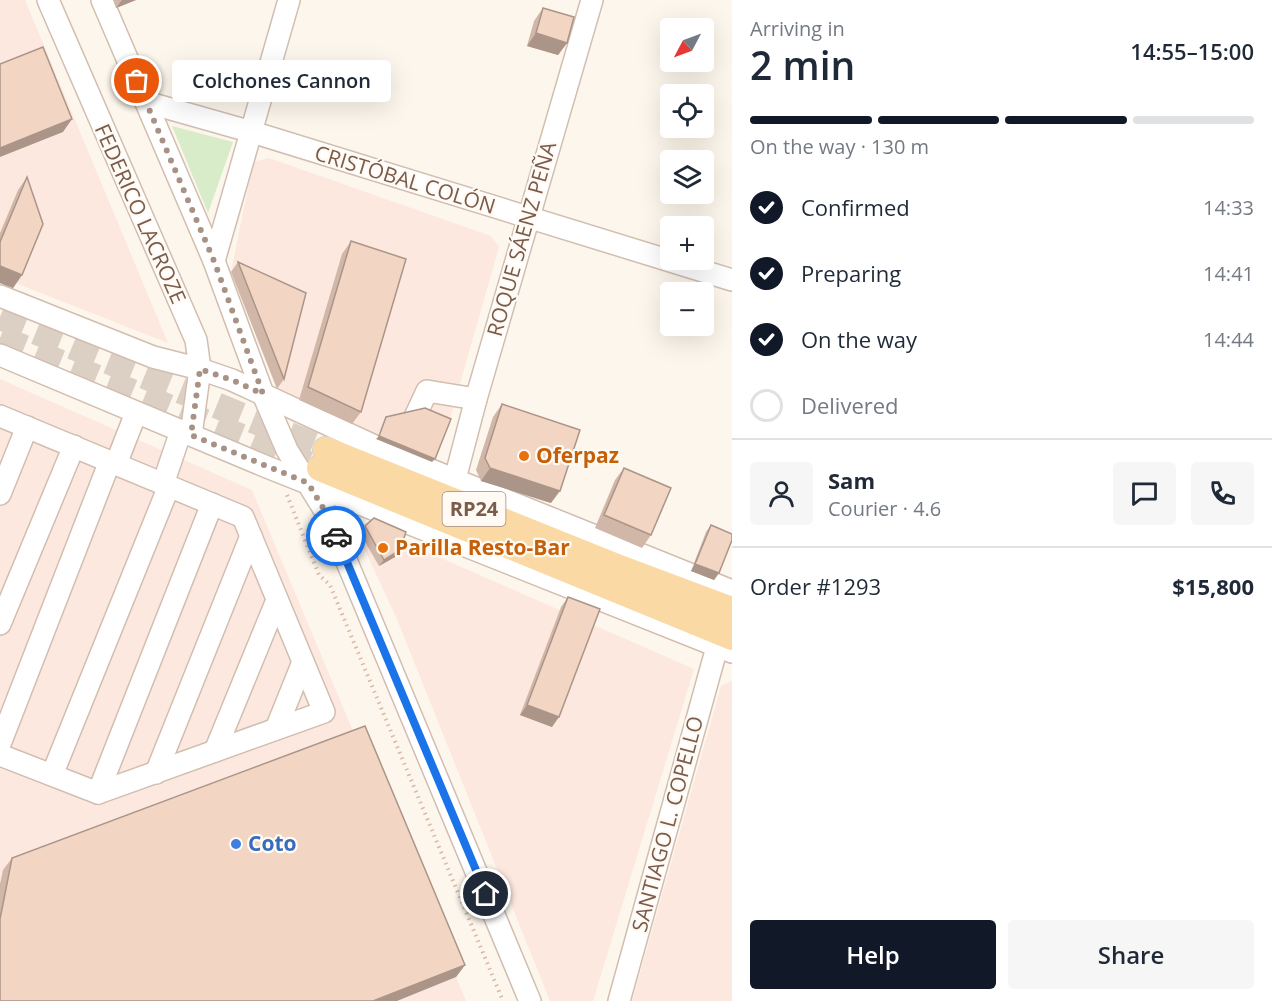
<!DOCTYPE html>
<html lang="en">
<head>
<meta charset="utf-8">
<style>
	body { margin:0; font-family:"Open Sans",sans-serif; background:#f6f6f7; color:#1f2937; height:100vh; display:flex; flex-direction:column; font-size:22px; white-space:nowrap }
	* { box-sizing:border-box; margin:0 }
	p { font-size:20px; color:#747a83 }
	.icon { flex:none; width:33px; height:33px; fill:none; stroke:currentColor; stroke-width:2; stroke-linecap:round; stroke-linejoin:round }
	.map { position:relative; flex:1; overflow:hidden }
	.panel { display:flex; flex-direction:column; background:#fff; width:540px }
	.panel>* { flex:none }
	.needle { width:39px; rotate:229deg }
	.tools { position:absolute; left:660px; top:18px; display:grid; gap:12px }
	.tools a { display:grid; place-items:center; width:54px; height:54px; border-radius:6px; background:#fff; box-shadow:0 6px 24px #0002; font-size:30px }
	.pin { position:absolute; display:grid; place-items:center; width:51px; height:51px; color:#fff; margin:-26px; border:3px solid #fff; border-radius:50%; box-shadow:0 2px 6px #0007 }
	.courier { position:absolute; display:grid; place-items:center; width:60px; height:60px; margin:-30px; border:4px solid #1a73e8; border-radius:50%; background:#fff; color:#222; box-shadow:0 2px 8px #0007 }
	.bubble { position:absolute; height:42px; border-radius:6px; background:#fff; box-shadow:0 6px 24px #0002; font-size:20px; font-weight:600; line-height:42px; text-align:center }
	.overview em { font-style:normal; font-weight:600 }
	.overview div { display:flex; flex-direction:column-reverse }
	.overview { display:flex; align-items:center; justify-content:space-between; height:102px; padding:0 18px }
	h1 { font-size:39px; font-weight:600; line-height:45px }
	.bar { display:grid; grid-template-columns:repeat(4,1fr); gap:9px 6px; align-content:center; height:72px; padding:0 18px }
	.bar i { height:8px; border-radius:4px; background:#e0e1e3 }
	.bar .on { background:#111827 }
	.bar p { grid-column:span 4 }
	.line { display:flex; align-items:center; gap:15px; padding:0 18px; border-top:2px solid #e0e1e3 }
	.line div { flex:1 }
	.round { display:grid; place-items:center; flex:none; width:63px; height:63px; border-radius:6px; background:#f6f6f7 }
	ol { padding:0 18px; list-style:none }
	li { display:flex; align-items:center; gap:18px; height:66px }
	li p { margin-inline-start:auto }
	li .icon { padding:6px; border-radius:50%; background:#111827; color:#fff; stroke-width:4 }
	li:last-child { color:#747a83 }
	li i { width:33px; height:33px; border:3px solid #e0e1e3; border-radius:50% }
	.primary-button { display:flex; gap:12px; margin-top:auto; padding:12px 18px }
	.primary-button a { flex:1; height:69px; border-radius:6px; background:#111827; color:#fff; font-size:24px; font-weight:600; line-height:69px; text-align:center }
	.primary-button a+a { background:#f6f6f7; color:#1f2937 }
	main { display:flex; flex:1; min-height:0 }
	.map>svg:first-child { display:block }
</style>
</head>
<body>
<main>
<div class="map">
<svg width="732" height="1001" viewBox="0 0 732 1001">
	<rect width="100%" height="100%" fill="#fdf6ec"/>
	<g fill="#fde8e0">
		<path d="M0 0H25L168 343 0 277Z"/>
		<path d="M269 158 491 236 499 247 449 422 432 462 277 389 231 272 253 162Z"/>
		<path d="M0 379 252 490 466 1001H0Z"/>
		<path d="M361 523 694 669 593 1001H550L396 617 357 533Z"/>
		<path d="M732 681V1001H632L721 686Z"/>
	</g>
	<path fill="#d8ecc9" d="M172 126 233 142 208 213Z"/>
	<g fill="none" stroke-linecap="round" stroke-linejoin="round">
		<g stroke="#dcd0c4" stroke-width="26" stroke-dasharray="26 13" stroke-linecap="butt">
			<path d="M0 317 326 450"/>
			<path d="M0 338 308 464"/>
		</g>
		<defs>
			<g id="minor">
				<path d="M48 0 196 340 200 369 191 435"/>
				<path d="M102 0 214 261 263 394 287 450 325 511 334 531 530 1001"/>
				<path d="M146 102 252 132 732 280"/>
				<path d="M214 261 289 0"/>
				<path d="M0 296 153 357 200 369 232 380 396 456 732 591"/>
				<path d="M0 355 267 467 732 652"/>
				<path d="M0 416 243 517 324 712 98 793 0 755"/>
				<path d="M406 436 427 391 476 399"/>
				<path d="M116 464 136 413"/>
				<path d="M455 479 476 399 592 0"/>
				<path d="M163 484 181 431"/>
				<path d="M0 494 27 427"/>
				<path d="M0 624 74 446"/>
				<path d="M276 729 303 662"/>
				<path d="M0 744 110 461"/>
				<path d="M215 751 277 600"/>
				<path d="M156 773 251 536"/>
				<path d="M52 775 169 486"/>
				<path d="M98 793 212 504"/>
				<path d="M619 1001 717 647"/>
			</g>
			<g id="major">
				<path d="M326 450 622 569 732 610"/>
				<path d="M320 468 732 637"/>
			</g>
		</defs>
		<use href="#minor" stroke="#d1beb0" stroke-width="24"/>
		<use href="#major" stroke="#dad1cd" stroke-width="28"/>
		<path stroke="#d9b8a5" stroke-width="4" stroke-dasharray="1.5 4.5" stroke-linecap="butt" d="M287 495 319 575 330 585 503 1001"/>
		<use href="#minor" stroke="#fff" stroke-width="21"/>
		<use href="#major" stroke="#fbd9a5" stroke-width="26"/>
	</g>
	<g fill="#d1b7a8">
		<path d="M113 0H136L116 8Z"/>
		<path d="M543 8 567 43 558 55 527 46 534 21Z"/>
		<path d="M27 177 22 275 13 288 0 283V233L18 190Z"/>
		<path d="M351 241 361 412 352 424 299 400 342 254Z"/>
		<path d="M238 262 284 379 277 389 231 272Z"/>
		<path d="M502 404 551 503 481 481 476 470 493 417Z"/>
		<path d="M624 468 651 535 642 548 595 528 615 480Z"/>
		<path d="M711 525 719 573 714 580 691 571 706 532Z"/>
		<path d="M365 526 400 550 395 557 379 566 360 533Z"/>
		<path d="M568 597 552 727 520 715 561 607Z"/>
		<path d="M12 858 465 965 456 977 0 1001V884L3 870Z"/>
	</g>
	<g fill="#aa9588">
		<path d="M122 0H136L116 8Z"/>
		<path d="M536 33 567 43 558 55 527 46Z"/>
		<path d="M72 119 63 132 0 157V148Z"/>
		<path d="M0 266 22 275 13 288 0 283Z"/>
		<path d="M379 436 435 459 432 462 376 439Z"/>
		<path d="M490 468 560 491 551 503 481 481Z"/>
		<path d="M400 550 395 557 379 566 384 560Z"/>
		<path d="M695 564 719 573 714 580 691 571Z"/>
		<path d="M527 705 559 717 552 727 520 715Z"/>
		<path d="M465 965 456 977 397 1001H373Z"/>
	</g>
	<g fill="#f3d5c3" stroke="#aa9588" stroke-width="1.5">
		<path d="M543 8 574 17 567 43 536 33Z"/>
		<path d="M43 47 72 119 0 148V64Z"/>
		<path d="M27 177 43 224 22 275 0 266V242Z"/>
		<path d="M351 241 406 259 361 412 308 387Z"/>
		<path d="M238 262 306 293 284 379Z"/>
		<path d="M502 404 580 430 560 491 490 468 485 458Z"/>
		<path d="M425 408 451 419 435 459 379 436 386 417Z"/>
		<path d="M624 468 671 488 651 535 604 515Z"/>
		<path d="M374 518 406 532 400 550 384 560 365 526Z"/>
		<path d="M711 525 732 534V540L719 573 695 564Z"/>
		<path d="M568 597 600 609 559 717 527 705Z"/>
		<path d="M365 726 465 965 373 1001H0V919L12 858Z"/>
	</g>
	<g fill="none" stroke-linecap="round" stroke-linejoin="round">
		<path stroke="#a89285" stroke-width="6" stroke-dasharray="0 10.8" d="M137 81 214 261 263 394 232 380 200 369 191 435 308 483 325 511 336 536"/>
		<path stroke="#1a73e8" stroke-width="8" d="M336 536 486 894"/>
	</g>
	<g fill="#e8710a" stroke="#fffaf3" stroke-width="2">
		<circle cx="524" cy="456" r="6"/>
		<circle cx="383" cy="548" r="6"/>
	</g>
	<circle fill="#3f7fe0" stroke="#fffaf3" stroke-width="2" cx="236" cy="844" r="6"/>
	<g text-anchor="middle" stroke-width="4.5" stroke-linejoin="round" paint-order="stroke">
		<rect fill="#fffaf3" stroke="#a28b7f" stroke-width="1.5" x="442.5" y="492" width="63" height="34" rx="4.5"/>
		<g font-size="20" font-weight="bold" fill="#7a5c4d">
			<text x="474" y="516">RP24</text>
		</g>
		<g font-size="21" fill="#7a5c4d" stroke="#fffaf3">
			<text transform="translate(405 180) rotate(17)" y="7">CRISTÓBAL COLÓN</text>
			<text transform="translate(140 214) rotate(66)" y="7">FEDERICO LACROZE</text>
			<text transform="translate(522 239) rotate(-74)" y="7">ROQUE SÁENZ PEÑA</text>
			<text transform="translate(668 824) rotate(-75)" y="7">SANTIAGO L. COPELLO</text>
		</g>
		<g font-size="21" font-weight="bold" fill="#c56008" stroke="#fffaf3" text-anchor="start">
			<text x="536" y="463">Oferpaz</text>
			<text x="395" y="555">Parilla Resto-Bar</text>
		</g>
		<g font-size="21" font-weight="bold" fill="#366cbe" stroke="#fffaf3" text-anchor="start">
			<text x="248" y="851">Coto</text>
		</g>
	</g>
</svg>
<div class="tools">
<a><svg class="needle" viewBox="-14 -14 28 28"><path d="M0-13l5 13h-10z" fill="#e53935"/><path d="M0 13l5-13h-10z" fill="#747a83"/></svg></a>
<a><svg class="icon" aria-label="locate" viewBox="0 0 24 24"><circle cx="12" cy="12" r="6"/><path d="M12 2v4M12 18v4M2 12h4M18 12h4"/></svg></a>
<a><svg class="icon" aria-label="layers" viewBox="0 0 24 24"><path d="M12 4l9 5-9 5-9-5zM3 14l9 5 9-5"/></svg></a>
<a>+</a>
<a>−</a>
</div>
<div class="pin" style="left:137px;top:81px;background:#ea580c"><svg class="icon" aria-label="bag" viewBox="0 0 24 24"><path d="M5 8h14l-1 12H6zM9 8a3 3 0 0 1 6 0"/></svg></div>
<div class="pin" style="left:486px;top:894px;background:#1f2937"><svg class="icon" aria-label="home" viewBox="0 0 24 24"><path d="M3 11l9-7 9 7M6 9v11h12V9"/></svg></div>
<div class="courier" style="left:336px;top:536px"><svg class="icon" aria-label="car" viewBox="0 0 24 24"><path d="M5 17H2v-5l4-1 3-4h7l3 4 3 1v5h-3M9 17h6M6 11h13"/><circle cx="7" cy="17" r="2"/><circle cx="17" cy="17" r="2"/></svg></div>
<div class="bubble" style="left:172px;top:60px;width:219px">Colchones Cannon</div>
</div>
<section class="panel">
<div class="overview"><div><h1>2 min</h1><p>Arriving in</p></div><em>14:55–15:00</em></div>
<div class="bar"><i class="on"></i><i class="on"></i><i class="on"></i><i></i><p>On the way · 130 m</p></div>
<ol>
<li><svg class="icon" aria-label="check" viewBox="0 0 24 24"><path d="M5 12l5 5 9-10"/></svg>Confirmed<p>14:33</p></li>
<li><svg class="icon" aria-label="check" viewBox="0 0 24 24"><path d="M5 12l5 5 9-10"/></svg>Preparing<p>14:41</p></li>
<li><svg class="icon" aria-label="check" viewBox="0 0 24 24"><path d="M5 12l5 5 9-10"/></svg>On the way<p>14:44</p></li>
<li><i></i>Delivered</li>
</ol>
<div class="line" style="height:108px"><a class="round"><svg class="icon" aria-label="person" viewBox="0 0 24 24"><circle cx="12" cy="8" r="4"/><path d="M4 21q1-7 8-7t8 7"/></svg></a><div><b>Sam</b><p>Courier · 4.6</p></div><a class="round"><svg class="icon" aria-label="chat" viewBox="0 0 24 24"><path d="M4 5h16v11H9l-5 4z"/></svg></a><a class="round"><svg class="icon" aria-label="phone" viewBox="0 0 24 24"><path d="M5 4h4l2 5-3 2q2 4 5 5l2-3 5 2v4C11 20 4 13 5 4z"/></svg></a></div>
<div class="line" style="height:78px"><div>Order #1293</div><b>$15,800</b></div>
<div class="primary-button"><a>Help</a><a>Share</a></div>
</section>
</main>
</body>
</html>
